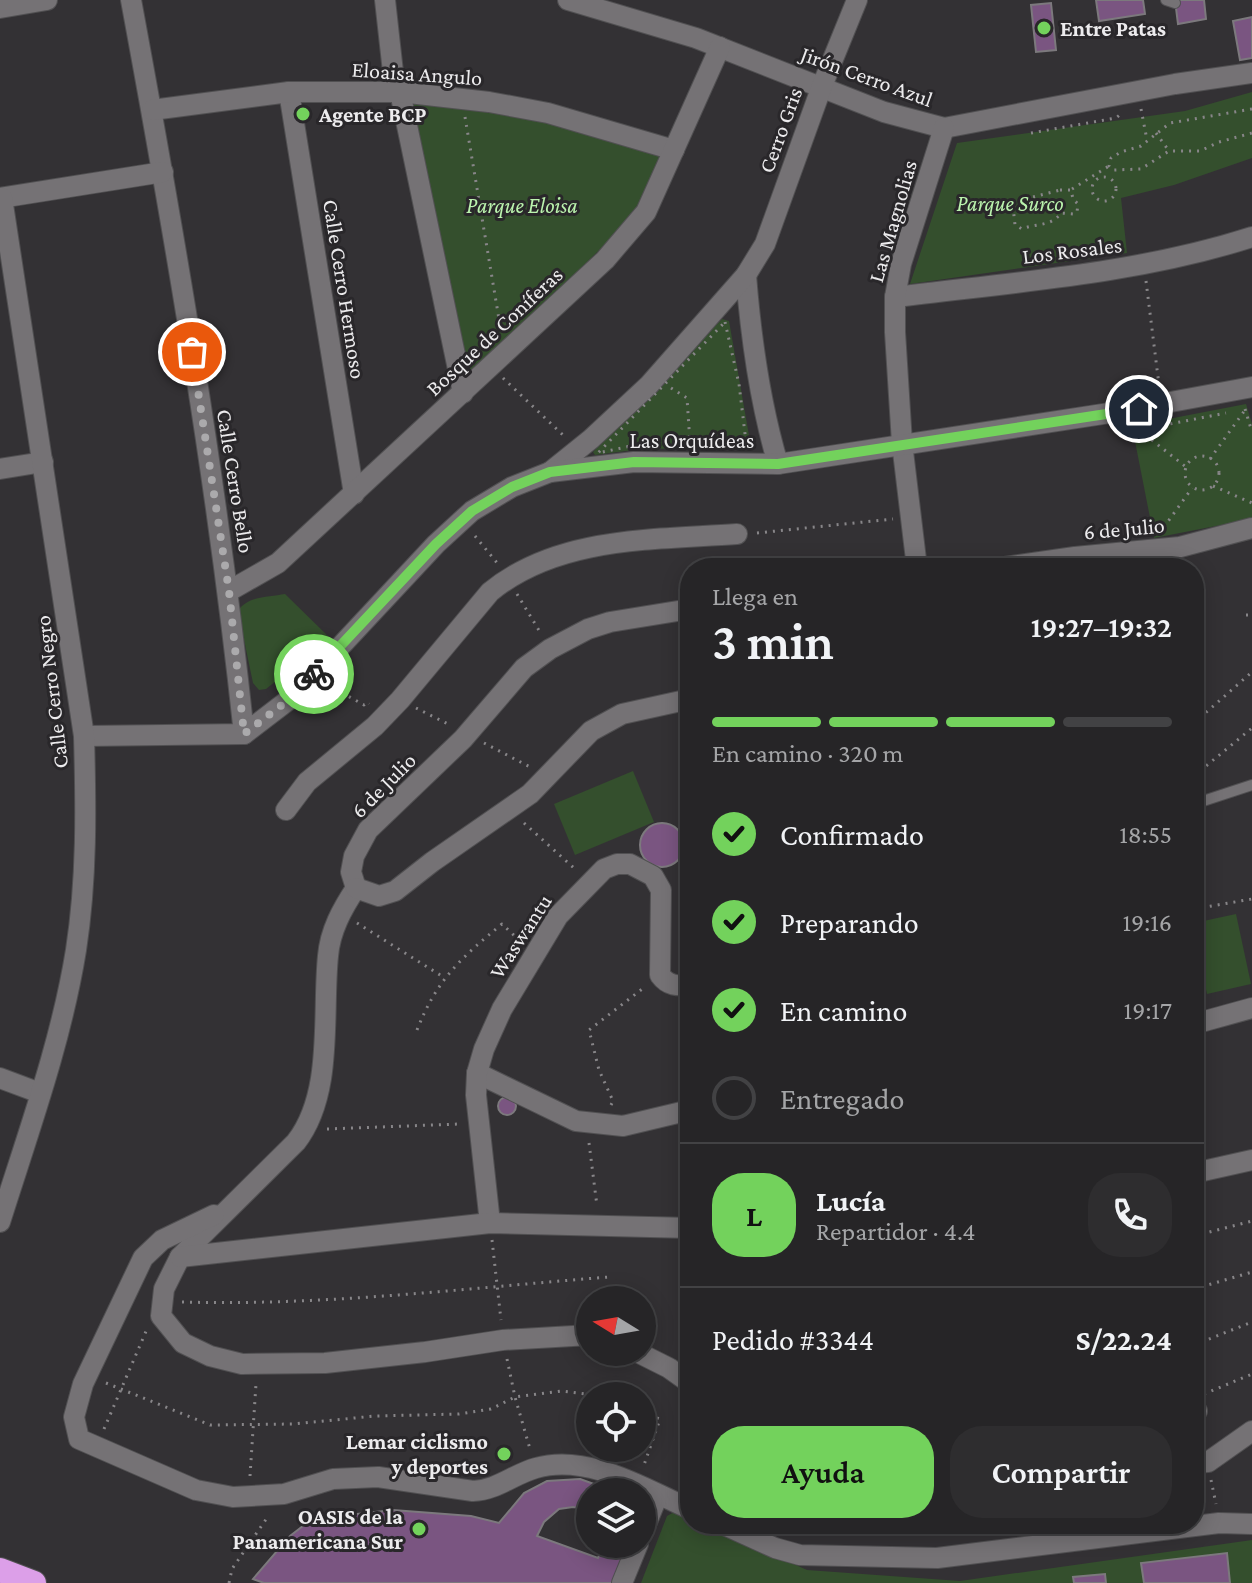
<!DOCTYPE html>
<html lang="es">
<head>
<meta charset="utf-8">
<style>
	body { margin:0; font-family:"Crimson Pro",serif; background:#2e2d2f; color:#f1f3f6; height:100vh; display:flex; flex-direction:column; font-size:30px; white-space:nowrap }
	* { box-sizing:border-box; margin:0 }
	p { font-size:26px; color:#a4a5a7 }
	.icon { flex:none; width:44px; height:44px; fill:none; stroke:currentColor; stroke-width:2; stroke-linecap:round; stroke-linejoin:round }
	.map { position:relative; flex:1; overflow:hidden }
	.sheet { position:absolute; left:680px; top:558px; width:524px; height:976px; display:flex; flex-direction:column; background:#262527; border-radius:32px; box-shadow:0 4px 20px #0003,0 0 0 2px #424244 }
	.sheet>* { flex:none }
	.needle { width:52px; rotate:281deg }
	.fabs { position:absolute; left:576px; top:1286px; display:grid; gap:16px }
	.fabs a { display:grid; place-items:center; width:80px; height:80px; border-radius:50%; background:#262527; box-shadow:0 4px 20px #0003,0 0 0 2px #424244; font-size:40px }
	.pin { position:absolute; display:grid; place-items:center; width:68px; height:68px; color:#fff; margin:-34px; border:4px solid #fff; border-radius:50%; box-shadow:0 2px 8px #0007 }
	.courier { position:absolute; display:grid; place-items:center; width:80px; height:80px; margin:-40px; border:6px solid #73d25c; border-radius:50%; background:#fff; color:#222; box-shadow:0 2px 10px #0007 }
	.headline em { font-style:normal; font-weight:600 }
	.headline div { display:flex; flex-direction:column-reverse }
	.headline { display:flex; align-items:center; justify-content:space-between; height:136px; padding:0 32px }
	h1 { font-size:52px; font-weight:600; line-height:60px }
	.bar { display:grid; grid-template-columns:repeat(4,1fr); gap:12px 8px; align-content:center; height:96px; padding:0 32px }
	.bar i { height:10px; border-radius:6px; background:#424244 }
	.bar .on { background:#73d25c }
	.bar p { grid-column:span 4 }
	.line { display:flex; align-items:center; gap:20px; padding:0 32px; border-top:2px solid #424244 }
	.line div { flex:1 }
	.round { display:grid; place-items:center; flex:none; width:84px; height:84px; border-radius:32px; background:#2e2d2f }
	ol { padding:0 32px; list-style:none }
	li { display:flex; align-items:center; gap:24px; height:88px }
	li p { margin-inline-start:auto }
	li .icon { padding:8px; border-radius:50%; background:#73d25c; color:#111; stroke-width:4 }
	li:last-child { color:#a4a5a7 }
	li i { width:44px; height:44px; border:4px solid #424244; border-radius:50% }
	.primary-button { display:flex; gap:16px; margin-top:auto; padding:16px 32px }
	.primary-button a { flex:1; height:92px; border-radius:32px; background:#73d25c; color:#111; font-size:32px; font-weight:600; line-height:92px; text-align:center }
	.primary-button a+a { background:#2e2d2f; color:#f1f3f6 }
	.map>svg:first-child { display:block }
</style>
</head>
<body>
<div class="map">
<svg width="1252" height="1583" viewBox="0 0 1252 1583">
	<rect width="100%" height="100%" fill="#333134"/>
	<g fill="#344f2d">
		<path d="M1252 92V158L1174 185 1121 198 1127 253 910 284 957 143 1185 111Z"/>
		<path d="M413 101 497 109 662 154 638 211 466 384Z"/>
		<path d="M722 319 729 321 751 447 642 449 595 455 593 452Z"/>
		<path d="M1246 404 1252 424V519L1154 538 1132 426Z"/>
		<path d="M285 594 330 638 266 689 259 690 253 683 238 611C247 596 269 597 285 594Z"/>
		<path d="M633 771 654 822 575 855 554 804Z"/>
		<path d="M1236 914 1251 984 1207 994 1194 934V923Z"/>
		<path d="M676 1511 690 1517V1524H705L807 1570 960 1581 1252 1540V1583H641L667 1516Z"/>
	</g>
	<g fill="#7a5581" stroke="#7c797d" stroke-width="2">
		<path d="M1096 0H1143L1145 14 1099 21Z"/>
		<path d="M1175 0H1204L1206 19 1178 24Z"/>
		<path d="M1051 3 1056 50 1036 52 1031 5Z"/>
		<path d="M1252 17V58L1240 60 1233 21Z"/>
		<circle cx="662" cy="845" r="22"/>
		<circle cx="507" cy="1106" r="9"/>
		<path d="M580 1479 616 1492H590V1510L573 1507 559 1509 544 1522 537 1536 598 1558 604 1544H628L613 1583H264L253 1579 290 1536 312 1519 393 1510 471 1516 499 1523 524 1493 547 1481Z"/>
		<path d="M1227 1553 1230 1583H1144L1141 1563Z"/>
		<path d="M1105 1574 1106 1583H1074L1073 1577Z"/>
	</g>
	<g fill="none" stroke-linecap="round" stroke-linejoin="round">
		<defs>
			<g id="lane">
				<path d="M1166 0 1175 3"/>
				<path d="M1194 804 1252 785"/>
			</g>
			<g id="street">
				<path d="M131 0C176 243 218 488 244 734"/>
				<path d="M385 0 393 72 400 92 463 393"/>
				<path d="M568 0 696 38 884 112 944 128 1175 84 1252 73"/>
				<path d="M0 8 47 0"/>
				<path d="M289 92 354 494"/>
				<path d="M152 110 289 92H400L489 102 548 113 674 150"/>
				<path d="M0 198 163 172"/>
				<path d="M746 275C751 339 760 403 778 464"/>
				<path d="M895 297C1015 282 1137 274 1252 237"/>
				<path d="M0 469 43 462"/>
				<path d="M550 472 591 439 649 385 746 275 765 244 822 86 857 0"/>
				<path d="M917 568 902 443 895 332V297L901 264 944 128"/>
				<path d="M998 568 1075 557 1180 547 1252 528"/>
				<path d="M229 591 278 563 605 260 646 212 720 47"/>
				<path d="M84 736 244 734 295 695 436 544 472 511 512 487 550 472 634 462 778 464 1116 412 1252 387"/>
				<path d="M286 810 307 782 375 726 400 700 490 592C558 536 654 540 737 534"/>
				<path d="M356 888C342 909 330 931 328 956 322 1014 334 1093 296 1142L180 1257 164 1289 161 1316 183 1343 210 1356 242 1364 325 1363 425 1352 503 1340 590 1335"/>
				<path d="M356 888 351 872 354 856 368 830 463 739 524 668 550 649 588 629 610 622 690 609"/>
				<path d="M356 888 379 896 395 891 432 862 530 794 591 731 622 714 690 699"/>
				<path d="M1194 1024 1252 1008"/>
				<path d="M477 1073 576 1121 623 1126 690 1110"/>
				<path d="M0 1078 40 1093"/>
				<path d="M1194 1173 1252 1160"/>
				<path d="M214 1215 162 1240 143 1258 83 1384 74 1417 79 1439 196 1490 233 1497 284 1494 333 1479 378 1477 473 1491C497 1490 514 1474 536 1468 588 1453 645 1489 690 1509"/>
				<path d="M0 1222C28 1133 61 1043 76 950 87 879 86 808 84 736L2 198"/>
				<path d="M490 1223 476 1095 477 1073 484 1049 502 1009 558 916 604 869 617 864H630L653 876 661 890 660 975C668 986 677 986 690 985"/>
				<path d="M180 1257 490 1223 690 1228"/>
				<path d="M637 1352 669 1368 690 1383"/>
				<path d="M1194 1411H1197"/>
				<path d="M1194 1463 1208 1462 1252 1431"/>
				<path d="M722 1524 775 1548 800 1555 937 1558 1219 1523 1252 1524"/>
				<path d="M642 1534 658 1495"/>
				<path d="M622 1583 638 1544"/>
			</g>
			<path id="highway" d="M0 1570 34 1583"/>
		</defs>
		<use href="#lane" stroke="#515052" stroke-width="12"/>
		<use href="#street" stroke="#515052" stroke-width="22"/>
		<use href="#highway" stroke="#515052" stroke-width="26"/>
		<g stroke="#888689" stroke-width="3" stroke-dasharray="2 6" stroke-linecap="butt">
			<path d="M1141 109 1147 140"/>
			<path d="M1252 109 1170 123 1141 146 1121 152 1111 158 1109 166 1113 170 1141 169 1169 151H1200L1219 142 1252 133"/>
			<path d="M465 117 501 331"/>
			<path d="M1031 133 1116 118 1121 114"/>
			<path d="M1156 133 1169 151"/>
			<circle cx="1104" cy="189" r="12"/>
			<path d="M1072 189 1109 166"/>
			<path d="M1060 190H1071L1073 199 1078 204 1077 212 1073 214 1061 213C1051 227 1036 223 1022 229L1015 225 1013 207 1025 199Z"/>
			<path d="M1146 281 1159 385"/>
			<path d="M725 322 739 384 746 442 640 444 598 453Z"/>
			<path d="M503 378 564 436"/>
			<path d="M671 388 687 398 690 443"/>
			<path d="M1245 409 1252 432"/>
			<path d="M1139 430 1226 413"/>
			<path d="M1139 430 1186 467"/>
			<circle cx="1202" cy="473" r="17"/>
			<path d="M1210 459 1245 410H1242"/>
			<path d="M1213 486 1252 503"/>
			<path d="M1164 527 1192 488"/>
			<path d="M757 533 893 519"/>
			<path d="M475 536 498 564"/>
			<path d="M517 594 540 632"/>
			<path d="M1246 615H1252"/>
			<path d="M328 685 364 705 367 702 369 704"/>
			<path d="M416 708 448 724"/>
			<path d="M680 723 690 761"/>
			<path d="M1194 723 1252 672"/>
			<path d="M484 743 530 767"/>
			<path d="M1194 776 1252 728"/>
			<path d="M524 823 575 869"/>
			<path d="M1194 909 1252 899"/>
			<path d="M357 923 445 978"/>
			<path d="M1194 994 1196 1003"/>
			<path d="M417 1030C437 979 461 958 502 924L520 941"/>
			<path d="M611 1105 613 1101 599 1070 589 1030 646 986"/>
			<path d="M327 1129 459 1124"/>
			<path d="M589 1143 597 1206"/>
			<path d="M1194 1236 1252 1221"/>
			<path d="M492 1240 501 1320"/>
			<path d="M1194 1289 1252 1272"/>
			<path d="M182 1302C325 1306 467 1288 609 1277"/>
			<path d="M1194 1345 1252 1322"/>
			<path d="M507 1359 515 1397 530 1449"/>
			<path d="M106 1383 210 1425 293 1424 375 1416 459 1414 491 1409 515 1397 561 1391 601 1396"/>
			<path d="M1204 1394 1252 1374"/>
			<path d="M642 1412 660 1419 644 1465"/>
			<path d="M104 1429 147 1329"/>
			<path d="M250 1476 256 1384"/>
			<path d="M1211 1480 1216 1504"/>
			<path d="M815 1536V1524"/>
			<path d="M229 1583 232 1569 269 1515"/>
		</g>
		<use href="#lane" stroke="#757275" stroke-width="10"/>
		<use href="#street" stroke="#757275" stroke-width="20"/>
		<use href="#highway" stroke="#dc9fe8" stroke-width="24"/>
	</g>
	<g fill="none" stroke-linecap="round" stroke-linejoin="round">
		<path stroke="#abaaac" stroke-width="8" stroke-dasharray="0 14.4" d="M192 352 229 591 244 734 295 695 314 674"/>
		<path stroke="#73d25c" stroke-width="10" d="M314 674 436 544 472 511 512 487 550 472 634 462 778 464 1139 409"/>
	</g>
	<g fill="#73d25c" stroke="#29272a" stroke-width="3">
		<circle cx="1044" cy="28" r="8"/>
		<circle cx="303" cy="114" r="8"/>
		<circle cx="504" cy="1454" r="8"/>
		<circle cx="419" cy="1529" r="8"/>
	</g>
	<g text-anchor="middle" stroke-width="6" stroke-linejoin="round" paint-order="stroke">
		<g font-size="22" font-weight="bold" fill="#ecebed" stroke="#29272a" text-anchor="start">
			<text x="1060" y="36">Entre Patas</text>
			<text x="319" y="122">Agente BCP</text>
			<text x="488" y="1449" text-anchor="end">Lemar ciclismo<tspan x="488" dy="25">y deportes</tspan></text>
			<text x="403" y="1524" text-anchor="end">OASIS de la<tspan x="403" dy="25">Panamericana Sur</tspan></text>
		</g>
		<g font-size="22" fill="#ecebed" stroke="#29272a">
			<text transform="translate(417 73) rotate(4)" y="8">Eloaisa Angulo</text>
			<text transform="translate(867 76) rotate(20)" y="8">Jirón Cerro Azul</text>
			<text transform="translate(780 130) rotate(-70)" y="8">Cerro Gris</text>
			<text transform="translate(892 221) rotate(-74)" y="8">Las Magnolias</text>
			<text transform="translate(1072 250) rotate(-7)" y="8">Los Rosales</text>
			<text transform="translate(345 289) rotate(81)" y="8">Calle Cerro Hermoso</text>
			<text transform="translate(494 331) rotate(-43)" y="8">Bosque de Coníferas</text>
			<text x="692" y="448">Las Orquídeas</text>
			<text transform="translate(236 481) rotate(81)" y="8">Calle Cerro Bello</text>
			<text transform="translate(1124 528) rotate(-5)" y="8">6 de Julio</text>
			<text transform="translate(51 692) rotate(-97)" y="8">Calle Cerro Negro</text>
			<text transform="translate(383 785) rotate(-45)" y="8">6 de Julio</text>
			<text transform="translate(520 936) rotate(-57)" y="8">Waswantu</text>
		</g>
		<g font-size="22" font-style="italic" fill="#bbf4ae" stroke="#29272a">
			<text x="1010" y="211">Parque Surco</text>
			<text x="522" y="213">Parque Eloisa</text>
		</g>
	</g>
</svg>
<div class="fabs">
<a><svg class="needle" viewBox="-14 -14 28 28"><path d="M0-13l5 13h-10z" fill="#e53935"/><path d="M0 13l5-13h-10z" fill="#a4a5a7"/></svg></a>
<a><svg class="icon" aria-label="locate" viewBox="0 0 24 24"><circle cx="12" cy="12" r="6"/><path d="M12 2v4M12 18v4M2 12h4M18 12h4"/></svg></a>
<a><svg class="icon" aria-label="layers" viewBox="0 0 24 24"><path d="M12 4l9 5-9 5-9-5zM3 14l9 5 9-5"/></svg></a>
</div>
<div class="pin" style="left:192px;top:352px;background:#ea580c"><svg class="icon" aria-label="bag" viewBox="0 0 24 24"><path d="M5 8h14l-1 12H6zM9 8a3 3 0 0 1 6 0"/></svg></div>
<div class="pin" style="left:1139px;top:409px;background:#1f2937"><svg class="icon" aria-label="home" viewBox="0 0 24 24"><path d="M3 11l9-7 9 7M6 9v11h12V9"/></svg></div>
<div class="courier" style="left:314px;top:674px"><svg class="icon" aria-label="bike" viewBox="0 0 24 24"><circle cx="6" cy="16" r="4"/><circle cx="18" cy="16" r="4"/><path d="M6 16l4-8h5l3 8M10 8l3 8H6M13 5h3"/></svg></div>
<section class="sheet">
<div class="headline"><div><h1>3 min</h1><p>Llega en</p></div><em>19:27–19:32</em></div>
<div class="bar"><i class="on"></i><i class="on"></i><i class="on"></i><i></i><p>En camino · 320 m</p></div>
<ol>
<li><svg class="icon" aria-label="check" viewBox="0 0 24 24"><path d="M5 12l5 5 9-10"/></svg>Confirmado<p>18:55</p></li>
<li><svg class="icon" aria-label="check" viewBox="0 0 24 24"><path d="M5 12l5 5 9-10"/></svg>Preparando<p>19:16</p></li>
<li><svg class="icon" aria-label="check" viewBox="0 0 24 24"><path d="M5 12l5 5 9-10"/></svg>En camino<p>19:17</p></li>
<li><i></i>Entregado</li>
</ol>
<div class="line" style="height:144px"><b class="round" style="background:#73d25c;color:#111">L</b><div><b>Lucía</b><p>Repartidor · 4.4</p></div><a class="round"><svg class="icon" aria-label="phone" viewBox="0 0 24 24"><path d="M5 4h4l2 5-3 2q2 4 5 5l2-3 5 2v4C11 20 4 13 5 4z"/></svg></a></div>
<div class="line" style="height:104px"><div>Pedido #3344</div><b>S/22.24</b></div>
<div class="primary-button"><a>Ayuda</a><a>Compartir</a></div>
</section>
</div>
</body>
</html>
